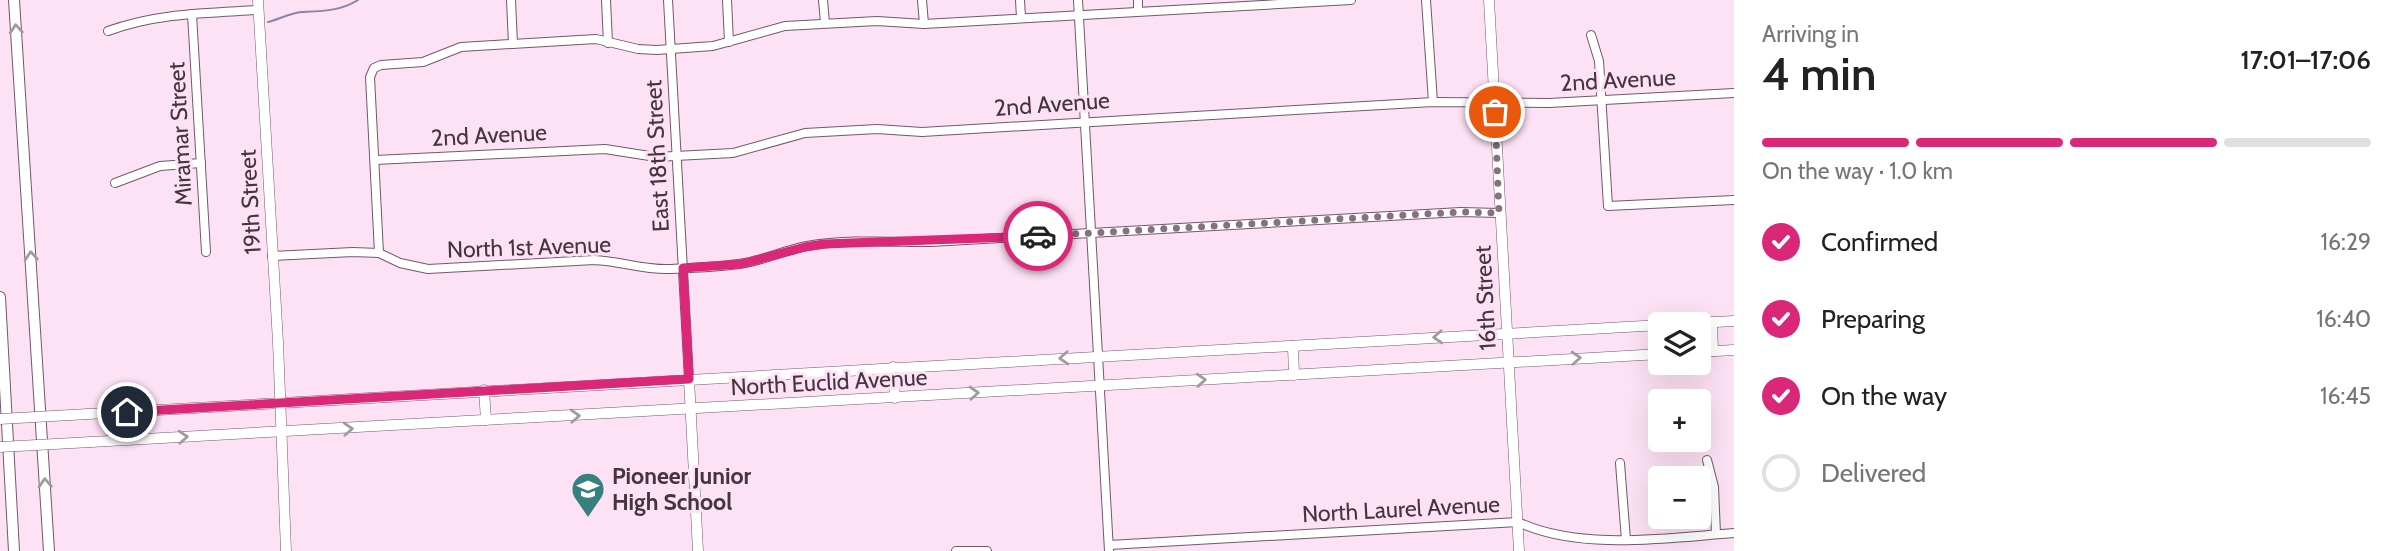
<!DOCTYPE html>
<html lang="en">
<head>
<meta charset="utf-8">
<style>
	body { margin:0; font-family:Cabin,sans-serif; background:#f2f2f2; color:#222; height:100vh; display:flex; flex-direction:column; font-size:26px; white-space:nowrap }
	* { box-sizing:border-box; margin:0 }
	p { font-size:23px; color:#767676 }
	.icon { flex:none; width:38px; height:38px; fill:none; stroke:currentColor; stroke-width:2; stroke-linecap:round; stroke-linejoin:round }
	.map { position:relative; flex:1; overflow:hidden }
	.drawer { display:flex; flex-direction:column; background:#fff; width:665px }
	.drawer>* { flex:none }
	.controls { position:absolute; left:1648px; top:312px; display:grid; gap:14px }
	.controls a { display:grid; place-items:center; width:63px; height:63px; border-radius:7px; background:#fff; box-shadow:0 7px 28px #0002; font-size:35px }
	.pin { position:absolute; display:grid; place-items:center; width:60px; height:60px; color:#fff; margin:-30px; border:4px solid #fff; border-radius:50%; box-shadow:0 2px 7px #0007 }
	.courier { position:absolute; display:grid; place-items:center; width:70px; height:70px; margin:-35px; border:5px solid #db2777; border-radius:50%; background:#fff; color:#222; box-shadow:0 2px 9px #0007 }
	.overview em { font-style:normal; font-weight:600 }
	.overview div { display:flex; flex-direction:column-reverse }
	.overview { display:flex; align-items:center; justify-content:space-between; height:119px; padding:0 28px }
	h1 { font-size:46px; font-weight:600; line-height:52px }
	.bar { display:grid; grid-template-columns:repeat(4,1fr); gap:10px 7px; align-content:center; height:84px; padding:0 28px }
	.bar i { height:9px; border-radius:5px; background:#e0e0e0 }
	.bar .on { background:#db2777 }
	.bar p { grid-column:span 4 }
	ol { padding:0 28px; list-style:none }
	li { display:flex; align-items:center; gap:21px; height:77px }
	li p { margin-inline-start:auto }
	li .icon { padding:7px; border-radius:50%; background:#db2777; color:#fff; stroke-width:4 }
	li:last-child { color:#767676 }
	li i { width:38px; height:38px; border:4px solid #e0e0e0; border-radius:50% }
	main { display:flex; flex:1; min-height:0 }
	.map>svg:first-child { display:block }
</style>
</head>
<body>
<main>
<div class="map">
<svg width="1734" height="551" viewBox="0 0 1734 551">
	<rect width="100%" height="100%" fill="#fde1f4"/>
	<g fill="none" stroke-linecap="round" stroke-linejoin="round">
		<path stroke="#8786a6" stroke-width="2" d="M268 22C279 19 291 13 302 12 322 11 341 11 358 0"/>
		<defs>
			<g id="minor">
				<path d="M511 0 513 44"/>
				<path d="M606 0 608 43"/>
				<path d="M668 0 689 379"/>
				<path d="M727 0 729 42"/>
				<path d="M823 0 825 23"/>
				<path d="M922 0 924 24"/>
				<path d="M1020 0 1021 18"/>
				<path d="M1078 0 1109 551"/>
				<path d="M1138 0V11"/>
				<path d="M1426 0 1433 102"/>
				<path d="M192 14 206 252"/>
				<path d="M108 31C157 13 207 13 258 10"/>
				<path d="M1591 35 1599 61 1608 206 1734 200"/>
				<path d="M375 160 605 149 656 157 733 153 805 133 877 129 922 132 1433 102 1549 103 1734 93"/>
				<path d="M115 183 160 166 201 163"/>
				<path d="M379 253 370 77 374 68 381 65 423 62 461 47 596 39 638 49 657 50 713 46 785 26 877 21 924 24 1351 0"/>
				<path d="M272 256 353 252 379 253 400 263 428 269 594 260C620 261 644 270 669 269 694 268 721 267 745 263 766 259 786 250 807 246 848 239 890 242 931 242L1461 212 1499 213"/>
				<path d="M1707 460 1714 487 1716 534"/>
				<path d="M1620 463 1626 540"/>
				<path d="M1109 545 1518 522C1580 551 1666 538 1734 533"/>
				<path d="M956 551H987"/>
			</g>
			<g id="major">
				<path d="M258 0 278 342 286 551"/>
				<path d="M1489 0 1519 551"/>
				<path d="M1712 322 1713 351"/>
				<path d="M1681 324 1734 321"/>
				<path d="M1293 346 1294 375"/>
				<path d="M1699 352 1734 350"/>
				<path d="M893 367 895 398"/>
				<path d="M689 379 698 551"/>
				<path d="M484 390 486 420"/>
				<path d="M88 414 1661 325"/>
				<path d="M91 442 1661 354"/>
			</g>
			<g id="highway">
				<path d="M14 0 49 551"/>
				<path d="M0 297 14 551"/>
			</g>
		</defs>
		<use href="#minor" stroke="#74576b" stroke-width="10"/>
		<use href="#major" stroke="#74576b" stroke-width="11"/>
		<use href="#highway" stroke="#74576b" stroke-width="12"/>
		<use href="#minor" stroke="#fff" stroke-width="8"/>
		<use href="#major" stroke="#fff" stroke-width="10"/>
		<use href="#highway" stroke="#fff" stroke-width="10"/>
		<defs>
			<g id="major-bridge">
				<path d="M0 419 88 414"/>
				<path d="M0 447 91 442"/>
			</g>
		</defs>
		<use href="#major-bridge" stroke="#74576b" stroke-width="11" stroke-linecap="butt"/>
		<use href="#major-bridge" stroke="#fff" stroke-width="10"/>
	</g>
	<defs><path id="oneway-chevron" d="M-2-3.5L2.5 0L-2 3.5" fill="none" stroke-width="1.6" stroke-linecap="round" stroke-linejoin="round" transform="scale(1.75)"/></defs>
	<g stroke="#a19a9f">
		<use href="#oneway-chevron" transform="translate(16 29) rotate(-94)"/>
		<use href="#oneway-chevron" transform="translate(31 256) rotate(-94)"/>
		<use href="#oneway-chevron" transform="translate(1438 337) rotate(177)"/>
		<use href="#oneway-chevron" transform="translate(1064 358) rotate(177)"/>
		<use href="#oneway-chevron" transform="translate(1576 358) rotate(-3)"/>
		<use href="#oneway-chevron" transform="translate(1201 380) rotate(-4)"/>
		<use href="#oneway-chevron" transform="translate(974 393) rotate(-3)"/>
		<use href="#oneway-chevron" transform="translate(575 416) rotate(-3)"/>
		<use href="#oneway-chevron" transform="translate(348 429) rotate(-3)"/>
		<use href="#oneway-chevron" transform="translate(183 437) rotate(-3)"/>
		<use href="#oneway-chevron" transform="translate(45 483) rotate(-93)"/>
	</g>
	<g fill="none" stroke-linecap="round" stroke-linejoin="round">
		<path stroke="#84727e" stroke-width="7" stroke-dasharray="0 12.6" d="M1038 236 1461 212 1499 213 1495 112"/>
		<path stroke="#db2777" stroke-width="9" d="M127 412 689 379 683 268 741 264 805 247 824 244 1038 236"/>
	</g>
	<defs>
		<symbol id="school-pin" viewBox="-11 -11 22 30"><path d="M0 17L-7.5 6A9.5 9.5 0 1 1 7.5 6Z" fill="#378080" stroke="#fde1f4"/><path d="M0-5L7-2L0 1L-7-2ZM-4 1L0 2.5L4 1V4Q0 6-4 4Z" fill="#fff"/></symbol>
	</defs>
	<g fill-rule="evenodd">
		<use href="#school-pin" x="569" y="470" width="38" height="52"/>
	</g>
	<g text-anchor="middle" stroke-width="6" stroke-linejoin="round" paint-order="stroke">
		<g font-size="23" fill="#43363f" stroke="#fde1f4">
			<text transform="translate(1618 80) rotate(-3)" y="8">2nd Avenue</text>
			<text transform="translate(1052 104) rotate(-4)" y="8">2nd Avenue</text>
			<text transform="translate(180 134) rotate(-93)" y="8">Miramar Street</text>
			<text transform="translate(489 135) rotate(-3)" y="8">2nd Avenue</text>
			<text transform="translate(657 156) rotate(-93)" y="8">East 18th Street</text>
			<text transform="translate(250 202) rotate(-93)" y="8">19th Street</text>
			<text transform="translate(529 247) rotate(-2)" y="8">North 1st Avenue</text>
			<text transform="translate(1485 298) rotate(-93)" y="8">16th Street</text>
			<text transform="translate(829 382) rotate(-3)" y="8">North Euclid Avenue</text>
			<text transform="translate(1401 509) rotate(-3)" y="8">North Laurel Avenue</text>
		</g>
		<g font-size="23" font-weight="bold" fill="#43363f" stroke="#fde1f4" text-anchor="start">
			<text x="612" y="484">Pioneer Junior<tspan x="612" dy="26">High School</tspan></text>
		</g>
	</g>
</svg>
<div class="controls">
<a><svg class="icon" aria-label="layers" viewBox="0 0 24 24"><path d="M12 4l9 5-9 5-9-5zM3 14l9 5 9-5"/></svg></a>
<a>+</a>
<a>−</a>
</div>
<div class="pin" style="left:1495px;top:112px;background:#ea580c"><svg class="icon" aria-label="bag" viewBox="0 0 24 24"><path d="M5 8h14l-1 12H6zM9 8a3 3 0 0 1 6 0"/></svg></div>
<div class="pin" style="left:127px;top:412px;background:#1f2937"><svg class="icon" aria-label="home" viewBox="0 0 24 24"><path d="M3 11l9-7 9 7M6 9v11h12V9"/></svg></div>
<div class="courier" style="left:1038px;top:236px"><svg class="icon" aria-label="car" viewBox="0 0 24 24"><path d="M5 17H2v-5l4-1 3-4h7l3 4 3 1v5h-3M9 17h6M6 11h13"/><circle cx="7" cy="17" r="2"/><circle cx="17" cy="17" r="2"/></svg></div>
</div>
<section class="drawer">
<div class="overview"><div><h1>4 min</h1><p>Arriving in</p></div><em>17:01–17:06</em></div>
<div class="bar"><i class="on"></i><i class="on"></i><i class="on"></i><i></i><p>On the way · 1.0 km</p></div>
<ol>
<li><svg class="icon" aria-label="check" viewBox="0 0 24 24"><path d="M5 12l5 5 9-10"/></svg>Confirmed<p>16:29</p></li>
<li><svg class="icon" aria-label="check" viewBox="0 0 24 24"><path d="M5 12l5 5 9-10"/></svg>Preparing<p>16:40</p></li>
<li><svg class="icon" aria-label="check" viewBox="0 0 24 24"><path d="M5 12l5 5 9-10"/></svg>On the way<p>16:45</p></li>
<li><i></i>Delivered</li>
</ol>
</section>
</main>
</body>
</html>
